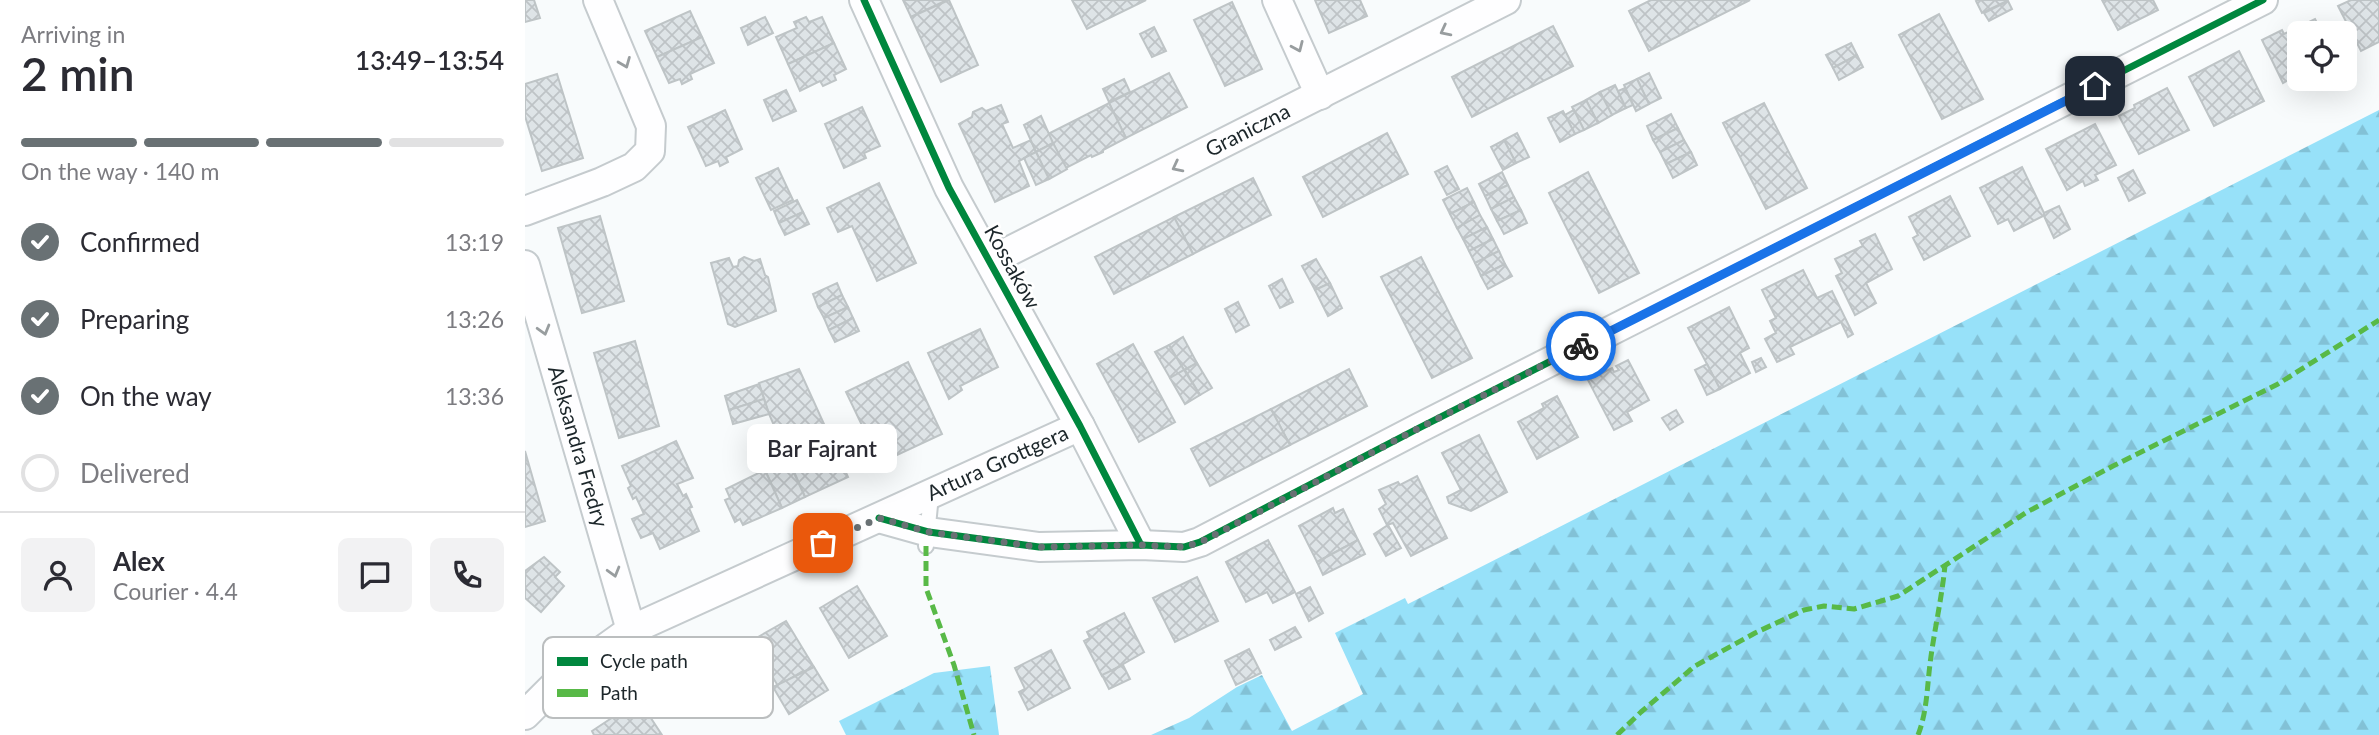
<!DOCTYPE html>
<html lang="en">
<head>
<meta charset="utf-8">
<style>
	body { margin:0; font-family:Lato,sans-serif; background:#f2f2f3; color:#2b2b33; height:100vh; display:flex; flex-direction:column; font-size:26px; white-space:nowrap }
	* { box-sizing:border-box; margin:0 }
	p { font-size:23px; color:#7c7c81 }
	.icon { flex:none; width:38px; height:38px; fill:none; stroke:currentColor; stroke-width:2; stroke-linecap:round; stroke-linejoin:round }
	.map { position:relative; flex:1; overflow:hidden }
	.sheet { display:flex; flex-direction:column; background:#fff; width:525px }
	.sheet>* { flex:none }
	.tools { position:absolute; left:1762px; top:21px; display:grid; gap:14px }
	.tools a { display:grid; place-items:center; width:70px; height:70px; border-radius:10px; background:#fff; box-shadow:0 7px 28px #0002; font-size:35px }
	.pin { position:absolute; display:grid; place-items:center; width:60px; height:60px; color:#fff; margin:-30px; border-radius:14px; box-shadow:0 4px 10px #0006 }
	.courier { position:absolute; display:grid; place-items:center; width:70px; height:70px; margin:-35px; border:5px solid #1a73e8; border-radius:50%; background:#fff; color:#222; box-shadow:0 2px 9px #0007 }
	.bubble { position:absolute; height:49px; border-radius:10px; background:#fff; box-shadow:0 7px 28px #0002; font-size:23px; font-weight:600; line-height:49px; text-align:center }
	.headline em { font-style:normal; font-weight:600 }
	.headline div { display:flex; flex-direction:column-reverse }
	.headline { display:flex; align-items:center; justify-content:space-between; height:119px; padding:0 21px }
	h1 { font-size:46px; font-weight:600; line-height:52px }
	.bar { display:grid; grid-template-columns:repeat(4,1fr); gap:10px 7px; align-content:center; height:84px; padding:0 21px }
	.bar i { height:9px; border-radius:5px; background:#e1e1e2 }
	.bar .on { background:#697174 }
	.bar p { grid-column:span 4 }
	.line { display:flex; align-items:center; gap:18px; padding:0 21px; border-top:2px solid #e1e1e2 }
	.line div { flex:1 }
	.round { display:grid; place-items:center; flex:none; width:74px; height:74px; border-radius:10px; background:#f2f2f3 }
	ol { padding:0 21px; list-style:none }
	li { display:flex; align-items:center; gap:21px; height:77px }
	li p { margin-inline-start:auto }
	li .icon { padding:7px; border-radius:50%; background:#697174; color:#fff; stroke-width:4 }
	li:last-child { color:#7c7c81 }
	li i { width:38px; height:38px; border:4px solid #e1e1e2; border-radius:50% }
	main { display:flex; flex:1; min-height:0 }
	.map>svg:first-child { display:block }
</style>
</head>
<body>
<main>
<section class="sheet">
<div class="headline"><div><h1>2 min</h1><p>Arriving in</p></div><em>13:49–13:54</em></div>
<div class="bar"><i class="on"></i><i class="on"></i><i class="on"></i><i></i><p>On the way · 140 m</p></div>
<ol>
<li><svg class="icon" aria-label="check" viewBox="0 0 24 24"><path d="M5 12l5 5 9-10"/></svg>Confirmed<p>13:19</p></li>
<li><svg class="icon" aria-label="check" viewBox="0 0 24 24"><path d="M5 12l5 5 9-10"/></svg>Preparing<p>13:26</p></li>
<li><svg class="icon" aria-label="check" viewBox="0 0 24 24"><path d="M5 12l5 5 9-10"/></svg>On the way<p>13:36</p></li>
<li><i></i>Delivered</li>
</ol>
<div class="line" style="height:126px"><a class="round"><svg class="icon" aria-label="person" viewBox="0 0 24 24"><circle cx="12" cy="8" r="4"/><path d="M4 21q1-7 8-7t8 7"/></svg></a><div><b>Alex</b><p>Courier · 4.4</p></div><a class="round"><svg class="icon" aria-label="chat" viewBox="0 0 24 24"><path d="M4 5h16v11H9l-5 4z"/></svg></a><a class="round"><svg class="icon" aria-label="phone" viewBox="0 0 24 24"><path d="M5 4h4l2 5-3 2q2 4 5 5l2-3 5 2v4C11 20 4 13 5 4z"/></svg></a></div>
</section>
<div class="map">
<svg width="1854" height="735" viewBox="0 0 1854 735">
	<defs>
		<pattern id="forest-firs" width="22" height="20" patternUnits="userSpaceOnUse" patternTransform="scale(1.75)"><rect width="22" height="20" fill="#97e1f9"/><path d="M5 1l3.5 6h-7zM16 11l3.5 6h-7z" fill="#82c1d6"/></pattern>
		<pattern id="building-cross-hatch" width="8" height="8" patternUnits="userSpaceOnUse" patternTransform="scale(1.75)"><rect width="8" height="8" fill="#dee4e7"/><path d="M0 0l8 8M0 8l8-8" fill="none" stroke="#bec3c6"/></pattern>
	</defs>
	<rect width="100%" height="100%" fill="#f8fbfc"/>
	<g fill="url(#forest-firs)">
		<path d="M1854 110V735H626L664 718 712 687 737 675 767 731 838 694 810 633 880 598 883 604Z"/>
		<path d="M465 666 474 735H321L314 721 409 673Z"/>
	</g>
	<g fill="url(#building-cross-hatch)" stroke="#bec4c6" stroke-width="2">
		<path d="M0 0H9L15 18 0 22Z"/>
		<path d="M378 0H422L386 17Z"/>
		<path d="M424 0 453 65 416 82 386 17Z"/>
		<path d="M547 0H621L562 29Z"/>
		<path d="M790 0H835L842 16 804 33Z"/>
		<path d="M1126 0H1225L1124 51 1104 11Z"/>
		<path d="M1453 0H1481L1482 1 1457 13 1451 1Z"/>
		<path d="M1577 0H1628L1633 10 1593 30Z"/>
		<path d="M1826 0H1854V42L1836 51 1813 6Z"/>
		<path d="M1483 1 1487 9 1464 21 1459 13Z"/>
		<path d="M707 2 737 69 700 86 669 20Z"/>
		<path d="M165 11 177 37 132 57 120 31Z"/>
		<path d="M1414 14 1458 99 1417 119 1374 35Z"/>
		<path d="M240 17 248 33 223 45 216 28Z"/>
		<path d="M281 17 284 22 297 17 309 43 263 64 251 37 272 28 269 22Z"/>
		<path d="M1790 19 1797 33H1774V74L1758 83 1737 40 1757 30 1759 34Z"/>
		<path d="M1028 26 1048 66 947 117 927 77Z"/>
		<path d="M629 27 641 51 627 57 615 34Z"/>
		<path d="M177 37 189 63 165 74 167 79 157 84 155 79 144 83 132 57Z"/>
		<path d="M309 43 321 69 309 75 311 80 298 86 295 81 275 91 263 64Z"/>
		<path d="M1326 43 1332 55 1308 68 1301 55Z"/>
		<path d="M1714 51 1739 101 1689 126 1664 77Z"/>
		<path d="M1332 55 1338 67 1314 80 1308 68Z"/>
		<path d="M644 73 662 107 601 138 584 103Z"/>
		<path d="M1124 73 1136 98 1124 104 1112 79Z"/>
		<path d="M32 74 58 158 17 171 0 116V84Z"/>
		<path d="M599 79 605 92 584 102 578 89Z"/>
		<path d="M1112 79 1124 104 1111 111 1099 85Z"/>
		<path d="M1090 85 1101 108 1087 115 1075 92Z"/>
		<path d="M1100 88 1108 105 1101 108 1093 91Z"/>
		<path d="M1642 88 1664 130 1614 154 1594 116 1610 108 1609 105Z"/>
		<path d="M261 90 271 111 248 121 239 100Z"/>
		<path d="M1075 92 1087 115 1073 123 1061 100Z"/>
		<path d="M1061 100 1073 123 1059 130 1047 107Z"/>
		<path d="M584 103 601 138 578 150V152L567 157 566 155 541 168 523 134Z"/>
		<path d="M1239 103 1282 188 1241 209 1198 123Z"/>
		<path d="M476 105 483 122 477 124 488 148 506 140 511 152 494 161 504 186 470 202 434 124 447 117 448 112 457 108 461 111Z"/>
		<path d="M337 107 355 146 339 153 341 158 319 168 300 124Z"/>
		<path d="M200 110 217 149 201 157 203 162 195 166 193 161 181 166 163 127Z"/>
		<path d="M1049 110 1059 130 1050 134 1040 115Z"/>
		<path d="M1038 111 1050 134 1035 142 1023 118Z"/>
		<path d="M1146 114 1153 128 1128 140 1122 126Z"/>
		<path d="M516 116 528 143 511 152 499 125Z"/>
		<path d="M1570 124 1591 165 1570 175 1573 180 1560 186 1558 181 1542 190 1521 149Z"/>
		<path d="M1153 128 1159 140 1135 152 1128 140Z"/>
		<path d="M862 133 883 174 798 217 778 177Z"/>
		<path d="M992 133 1004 157 991 163 979 140Z"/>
		<path d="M979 140 991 163 978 170 966 147Z"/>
		<path d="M1159 140 1166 152 1141 164 1135 152Z"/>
		<path d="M528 143 542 169 524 179 511 152Z"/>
		<path d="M511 152 524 179 511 185 499 158Z"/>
		<path d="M1166 152 1172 165 1148 178 1141 164Z"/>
		<path d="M922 166 934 189 922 195 910 172Z"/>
		<path d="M1497 167 1520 215 1489 231 1483 219 1473 224 1455 188Z"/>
		<path d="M253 168 268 200 246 210 231 178Z"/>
		<path d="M1608 170 1620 193 1604 201 1593 178Z"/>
		<path d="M977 172 983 185 960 196 954 184Z"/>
		<path d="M1063 172 1114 273 1074 293 1024 193Z"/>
		<path d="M728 178 746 215 668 254 649 217Z"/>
		<path d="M354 183 391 263 352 281 327 226 313 232 302 208Z"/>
		<path d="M983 185 989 197 966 209 960 196Z"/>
		<path d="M942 188 949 202 925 214 918 200Z"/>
		<path d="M1425 196 1445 236 1399 260 1388 238 1393 235 1384 217Z"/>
		<path d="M989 197 996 210 972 221 966 209Z"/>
		<path d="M272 200 278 212 254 223 249 211Z"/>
		<path d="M949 202 955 215 932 228 925 214Z"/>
		<path d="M1534 206 1545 229 1529 238 1519 216V213Z"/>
		<path d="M996 210 1002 223 979 234 972 221Z"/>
		<path d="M278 212 284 224 260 235 254 223Z"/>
		<path d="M955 215 962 227 938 239 932 228Z"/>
		<path d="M75 216 99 301 57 313 33 228Z"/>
		<path d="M649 217 668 254 589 294 570 257Z"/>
		<path d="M962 227 968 239 944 251 938 239Z"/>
		<path d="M1350 234 1367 269 1341 283 1351 303 1330 315 1311 276 1317 273 1310 259 1338 246 1335 241Z"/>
		<path d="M968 239 974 251 950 263 944 251Z"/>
		<path d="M974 251 980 264 956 276 950 263Z"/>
		<path d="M219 257 229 261 235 259 240 275 243 277 251 311 210 327 203 324 186 263 204 258 208 267 213 266 214 260Z"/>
		<path d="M896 257 947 358 907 378 856 277Z"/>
		<path d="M791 259 805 283 790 290 777 266Z"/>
		<path d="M980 264 987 276 963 289 956 276Z"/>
		<path d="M1278 270 1292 298 1307 291 1328 334 1323 337 1316 322 1265 347 1269 354 1252 362 1240 339 1251 333 1245 321 1251 318 1237 290Z"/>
		<path d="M757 279 768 302 755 308 744 286Z"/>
		<path d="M312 283 317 295 293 307 288 294Z"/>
		<path d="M805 283 817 308 803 316 790 290Z"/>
		<path d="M317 295 323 307 299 318 293 307Z"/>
		<path d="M713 302 724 325 711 332 700 309Z"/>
		<path d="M323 307 328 318 304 330 299 318Z"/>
		<path d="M1204 307 1224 348 1215 353 1225 373 1195 389 1163 328Z"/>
		<path d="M328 318 334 331 310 342 304 330Z"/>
		<path d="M455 329 473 367 435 386 437 390 424 399 403 353Z"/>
		<path d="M658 337 672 363 659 370 644 345Z"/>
		<path d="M110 341 134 426 94 438 69 353Z"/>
		<path d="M608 344 650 422 614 442 572 364Z"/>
		<path d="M644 345 659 370 645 378 630 352Z"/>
		<path d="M1236 358 1241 367 1231 372 1227 362Z"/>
		<path d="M1103 360 1124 400 1102 412 1107 421 1089 430 1063 380 1087 368 1089 372 1094 370 1091 366Z"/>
		<path d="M383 362 417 434 355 463 321 392Z"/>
		<path d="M672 363 687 388 675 395 660 370Z"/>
		<path d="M1182 364 1195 389 1182 395 1170 370Z"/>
		<path d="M274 369 323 477 280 497 244 414 234 383Z"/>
		<path d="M824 369 842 406 765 445 746 409Z"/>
		<path d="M659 370 675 395 660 404 645 378Z"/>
		<path d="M234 384 239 399 204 410 200 396Z"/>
		<path d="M1032 396 1053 437 1012 459 993 422 1019 408 1017 404Z"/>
		<path d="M239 399 244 414 208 424 204 410Z"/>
		<path d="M746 409 765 445 685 486 666 449Z"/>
		<path d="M1151 410 1158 422 1145 430 1137 418Z"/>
		<path d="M954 435 982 492 946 511 924 503 922 497 936 490 917 453Z"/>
		<path d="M151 441 168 478 152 484 158 496 161 494 167 507 164 508 174 531 135 549 128 533 116 538 107 519 119 514 111 497 108 499 103 488 106 486 97 466Z"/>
		<path d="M0 451 20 521 0 527Z"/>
		<path d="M263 460 280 497 257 508 240 470Z"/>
		<path d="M240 470 257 508 218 525 215 519 210 522 200 500 205 498 201 489Z"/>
		<path d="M892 476 922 538 886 556 868 523 862 525 854 509 861 504 854 490 873 482 875 485Z"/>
		<path d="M808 508 810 513 818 509 833 540 792 562 774 526Z"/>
		<path d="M863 525 876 548 861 556 849 534Z"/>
		<path d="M743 540 770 592 748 603 742 592 721 602 701 562Z"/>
		<path d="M833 540 840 554 798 575 792 562Z"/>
		<path d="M19 557 35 572 30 577 39 586 16 612 0 598V571Z"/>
		<path d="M672 577 693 621 650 642 628 598Z"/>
		<path d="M332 586 362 636 324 658 295 608Z"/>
		<path d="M785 587 798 613 784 621 771 594Z"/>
		<path d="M599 613 619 652 577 676 559 641 565 638 562 632Z"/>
		<path d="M261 621 289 667 278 672V671L253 686 226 641Z"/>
		<path d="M770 627 776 637 750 650 745 640Z"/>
		<path d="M724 649 736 673 711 685 700 661Z"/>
		<path d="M526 650 545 688 503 710 494 692 500 689 490 668Z"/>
		<path d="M598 665 605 679 584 689 577 675Z"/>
		<path d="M289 667 303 690 264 714 248 687Z"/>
		<path d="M114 700 137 735H69L67 731Z"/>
	</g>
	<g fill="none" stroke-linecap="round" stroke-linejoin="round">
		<defs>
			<path id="service" d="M401 546 406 495"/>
			<g id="minor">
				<path d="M339 0 424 188 555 426 616 545"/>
				<path d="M752 0 795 95"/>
				<path d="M0 211 77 182 109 167 125 151 126 126 73 0"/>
				<path id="s1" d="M465 261 981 0"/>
				<path id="s2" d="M0 265 106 630"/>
				<path d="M354 518 404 532 514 547 616 545 659 547 675 542 894 428 1738 0"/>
				<path id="s3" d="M0 715 32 683 106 630 555 426"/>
			</g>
		</defs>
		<use href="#service" stroke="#c5cbce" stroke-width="18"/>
		<use href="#minor" stroke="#c5cbce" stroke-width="32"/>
		<use href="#service" stroke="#fefeff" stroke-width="14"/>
		<use href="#minor" stroke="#fefeff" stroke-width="28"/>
		<g stroke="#58b947" stroke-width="5" stroke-dasharray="10 5" stroke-linecap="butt">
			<path d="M401 546V588L429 665 449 735"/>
			<path d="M1092 735 1116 712 1170 666 1230 633 1279 610 1299 606 1329 609 1373 596 1502 512 1588 466 1753 384 1854 320"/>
			<path d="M1393 735C1402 712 1402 688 1405 664 1409 631 1417 598 1420 565"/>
		</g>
		<defs>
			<g id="cycleway">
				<path d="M339 0 424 188 555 426 616 545"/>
				<path d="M354 518 404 532 514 547 616 545 659 547 675 542 894 428 1738 0"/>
			</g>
		</defs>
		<use href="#cycleway" stroke="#fff" stroke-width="11"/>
		<use href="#cycleway" stroke="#00873e" stroke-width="7"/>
	</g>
	<defs><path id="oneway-chevron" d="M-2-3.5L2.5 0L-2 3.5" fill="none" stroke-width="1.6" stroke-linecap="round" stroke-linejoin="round" transform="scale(1.75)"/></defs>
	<g stroke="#989d9f">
		<use href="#oneway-chevron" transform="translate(920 31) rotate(153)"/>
		<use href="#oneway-chevron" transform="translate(773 47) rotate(66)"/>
		<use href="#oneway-chevron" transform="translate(100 63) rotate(68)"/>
		<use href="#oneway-chevron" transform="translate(652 167) rotate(153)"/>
		<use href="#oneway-chevron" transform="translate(19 330) rotate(74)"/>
		<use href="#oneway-chevron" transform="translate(89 572) rotate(74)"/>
	</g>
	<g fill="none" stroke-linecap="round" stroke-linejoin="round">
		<path stroke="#697174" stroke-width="7" stroke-dasharray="0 12.6" d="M298 543 354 518 404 532 514 547 615 545 659 547 676 542 894 428 1056 346"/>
		<path stroke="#1a73e8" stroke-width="9" d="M1056 346 1570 86"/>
	</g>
	<g text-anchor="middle" stroke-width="5" stroke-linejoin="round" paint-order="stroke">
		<g font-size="21" fill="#1c262a" stroke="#fff">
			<text dy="7" stroke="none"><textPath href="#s1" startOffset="289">Graniczna</textPath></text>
			<text transform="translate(487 267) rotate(61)" y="7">Kossaków</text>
			<text dy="7" stroke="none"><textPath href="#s2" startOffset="189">Aleksandra Fredry</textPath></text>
			<text dy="7" stroke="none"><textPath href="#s3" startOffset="539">Artura Grottgera</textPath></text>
		</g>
	</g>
	<rect x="18" y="637" width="230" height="81" rx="10" fill="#fff" stroke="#bbbebf" stroke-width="2"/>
	<rect x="32" y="657" width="31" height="9" fill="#00873e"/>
	<rect x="32" y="689" width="31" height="8" fill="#58b947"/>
	<g font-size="19" fill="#1c262a">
		<text x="75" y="668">Cycle path</text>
		<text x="75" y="700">Path</text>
	</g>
</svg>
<div class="tools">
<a><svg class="icon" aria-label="locate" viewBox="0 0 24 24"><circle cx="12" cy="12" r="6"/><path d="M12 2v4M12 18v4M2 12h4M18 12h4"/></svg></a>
</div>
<div class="pin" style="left:298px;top:543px;background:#ea580c"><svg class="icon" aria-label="bag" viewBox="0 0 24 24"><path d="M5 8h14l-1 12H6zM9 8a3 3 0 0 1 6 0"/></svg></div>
<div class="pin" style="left:1570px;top:86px;background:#1f2937"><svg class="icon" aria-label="home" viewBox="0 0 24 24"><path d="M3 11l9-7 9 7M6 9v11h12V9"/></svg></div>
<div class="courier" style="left:1056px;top:346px"><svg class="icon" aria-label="bike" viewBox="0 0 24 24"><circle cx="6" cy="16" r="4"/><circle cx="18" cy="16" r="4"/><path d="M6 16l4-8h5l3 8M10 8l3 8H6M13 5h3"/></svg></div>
<div class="bubble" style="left:222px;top:424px;width:150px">Bar Fajrant</div>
</div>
</main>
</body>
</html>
